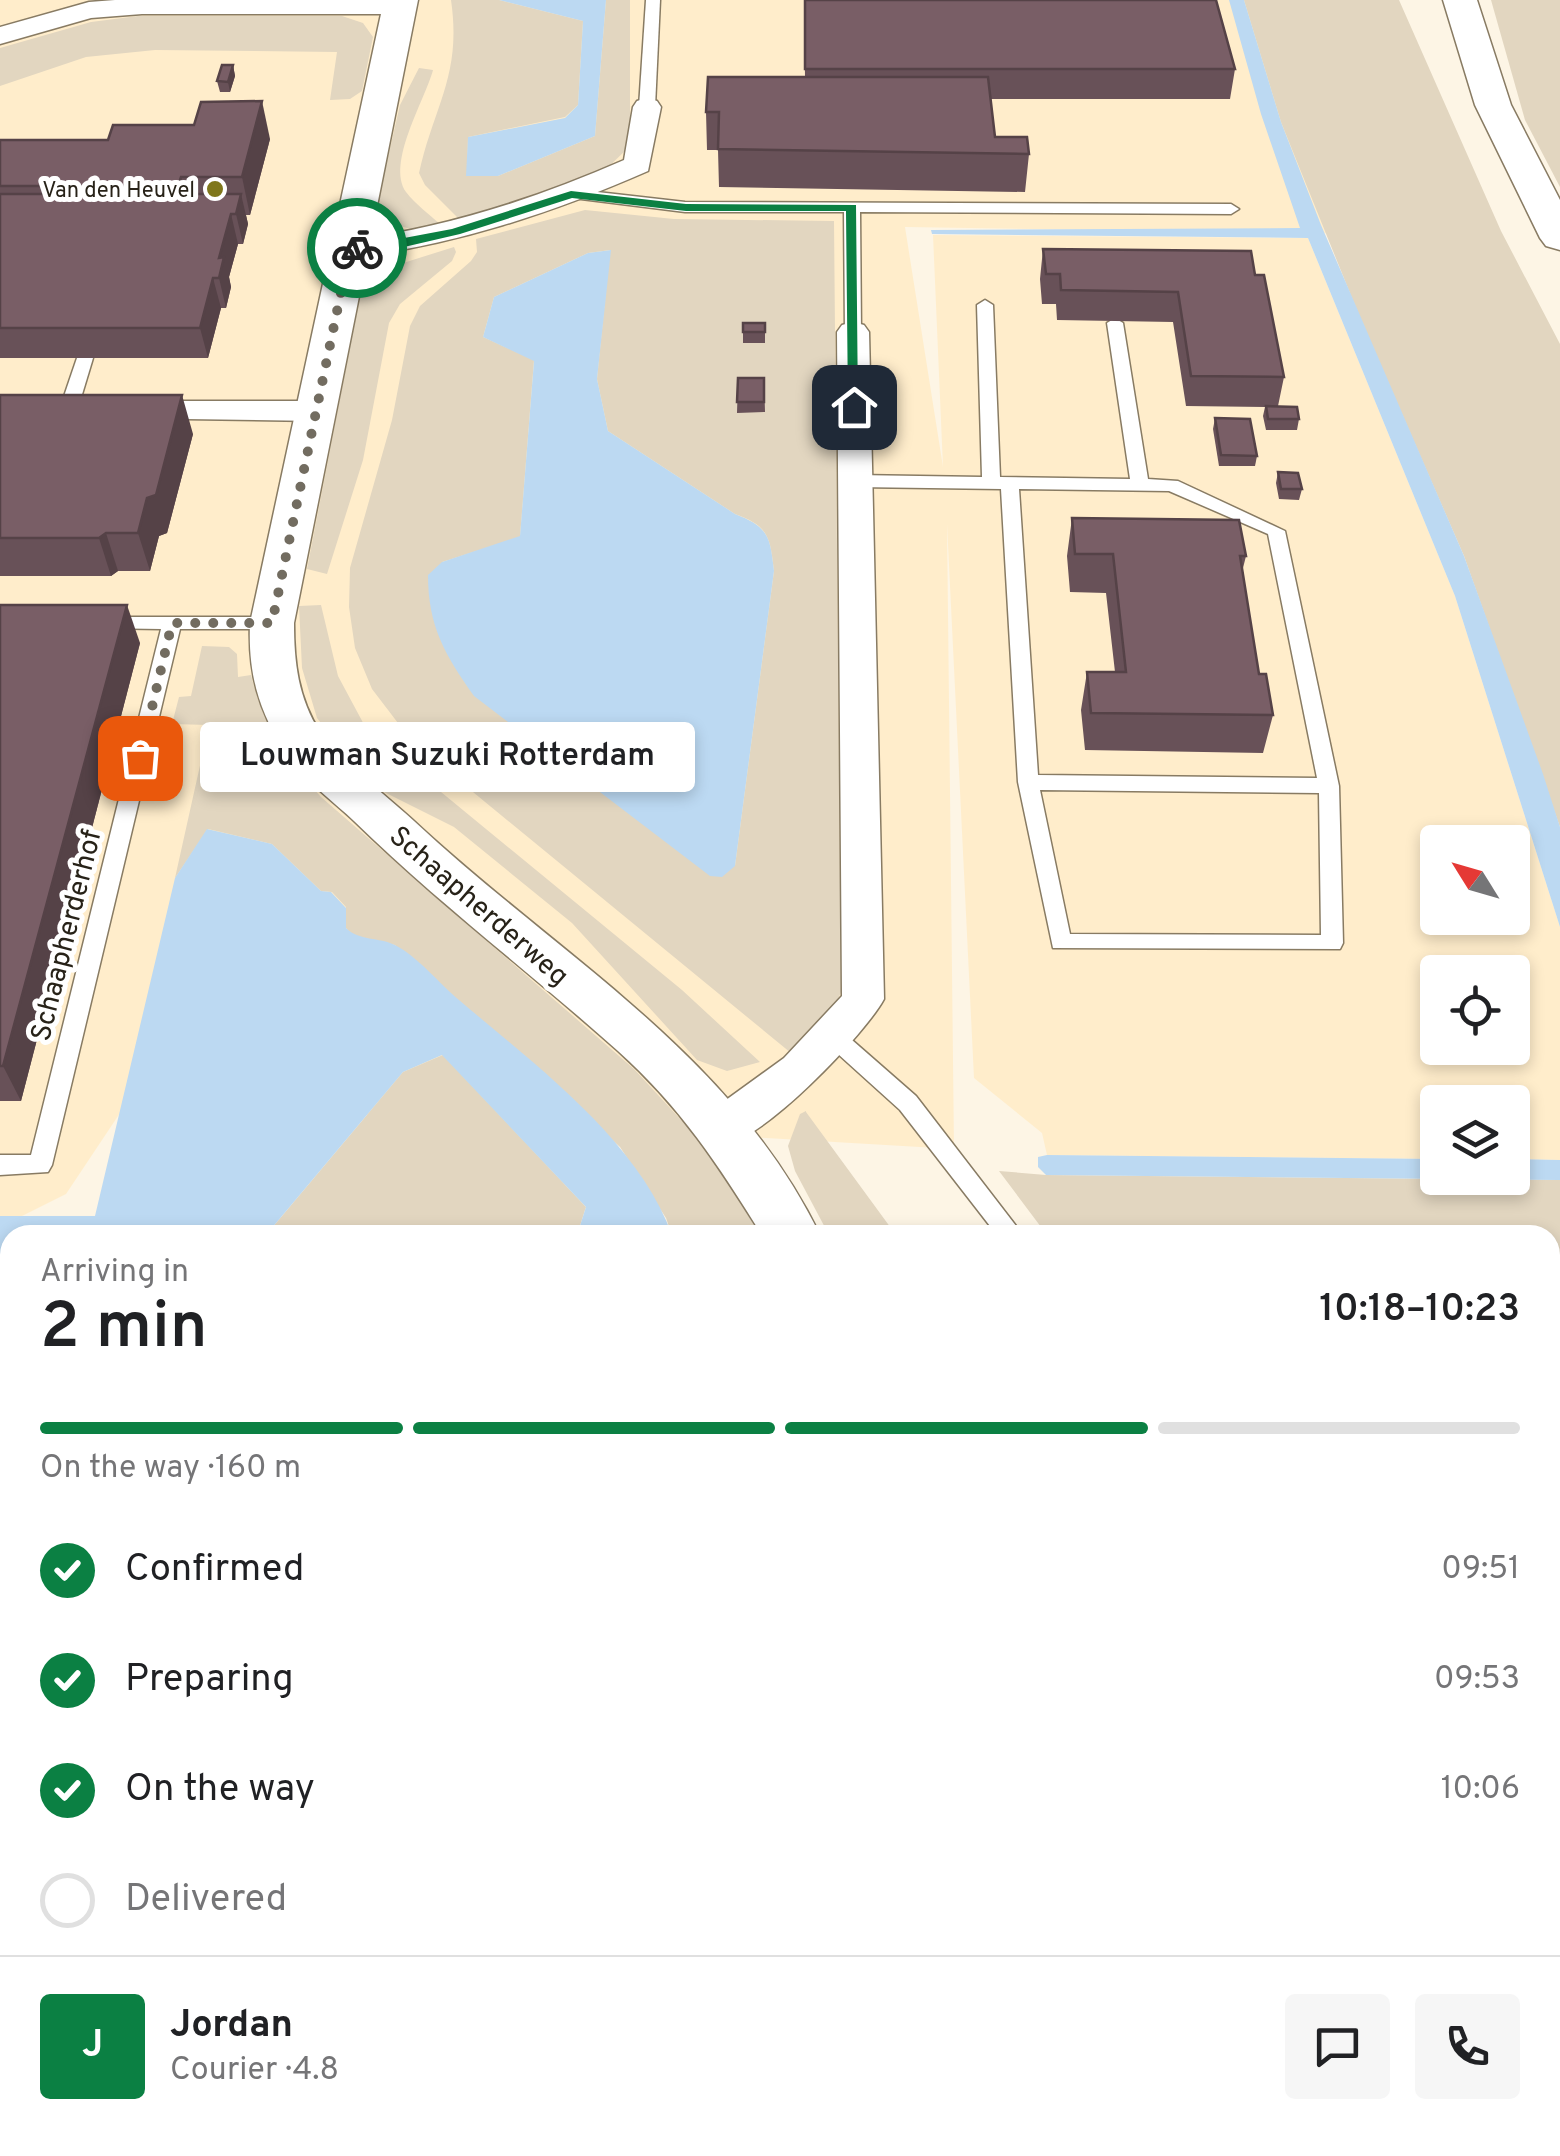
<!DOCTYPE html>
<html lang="en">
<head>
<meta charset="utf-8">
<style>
	body { margin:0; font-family:Overpass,sans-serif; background:#f6f6f6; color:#202124; height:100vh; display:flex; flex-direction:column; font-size:38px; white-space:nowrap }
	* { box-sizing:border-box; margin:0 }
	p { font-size:32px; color:#757577 }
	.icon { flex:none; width:55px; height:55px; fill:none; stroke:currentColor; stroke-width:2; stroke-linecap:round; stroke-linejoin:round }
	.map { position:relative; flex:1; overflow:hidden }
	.details { position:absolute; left:0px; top:1225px; width:1560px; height:932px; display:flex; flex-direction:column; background:#fff; border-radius:30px 30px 0 0; box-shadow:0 5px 15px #0003 }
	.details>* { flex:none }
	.needle { width:65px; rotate:307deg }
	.buttons { position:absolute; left:1420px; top:825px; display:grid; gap:20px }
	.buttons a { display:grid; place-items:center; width:110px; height:110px; border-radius:10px; background:#fff; box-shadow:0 5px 15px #0003; font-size:50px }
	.pin { position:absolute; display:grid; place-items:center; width:85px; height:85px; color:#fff; margin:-42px; border-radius:20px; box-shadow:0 5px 15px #0006 }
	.courier { position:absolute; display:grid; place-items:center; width:100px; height:100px; margin:-50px; border:8px solid #0b8043; border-radius:50%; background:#fff; color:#222; box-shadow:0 2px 12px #0007 }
	.bubble { position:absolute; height:70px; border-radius:10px; background:#fff; box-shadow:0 5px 15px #0003; font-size:32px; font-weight:600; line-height:70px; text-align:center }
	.summary em { font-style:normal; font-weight:600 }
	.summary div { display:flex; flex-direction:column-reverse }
	.summary { display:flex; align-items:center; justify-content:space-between; height:170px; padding:0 40px }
	h1 { font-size:65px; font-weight:600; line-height:75px }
	.bar { display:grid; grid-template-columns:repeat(4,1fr); gap:15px 10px; align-content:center; height:120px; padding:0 40px }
	.bar i { height:12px; border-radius:8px; background:#e0e0e0 }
	.bar .on { background:#0b8043 }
	.bar p { grid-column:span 4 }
	.line { display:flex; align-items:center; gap:25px; padding:0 40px; border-top:2px solid #e0e0e0 }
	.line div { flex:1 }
	.round { display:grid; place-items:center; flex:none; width:105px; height:105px; border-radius:10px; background:#f6f6f6 }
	ol { padding:0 40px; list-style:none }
	li { display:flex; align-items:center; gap:30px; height:110px }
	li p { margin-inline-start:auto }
	li .icon { padding:10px; border-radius:50%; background:#0b8043; color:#fff; stroke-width:4 }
	li:last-child { color:#757577 }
	li i { width:55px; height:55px; border:5px solid #e0e0e0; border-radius:50% }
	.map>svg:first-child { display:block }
</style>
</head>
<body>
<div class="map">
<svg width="1560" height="2156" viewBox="0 0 1560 2156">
	<rect width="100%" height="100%" fill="#fdf5e5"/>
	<path fill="#ffedcb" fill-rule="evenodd" d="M0 0H1335L1429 235 905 227 943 467 933 235 1308 238 1455 596 1560 927V1160L1513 1159 1512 1102H1438L1437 1159 1047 1155 1042 1133 974 1078 947 524 954 1149 128 1101 66 1194 0 1227ZM1438 842H1512V918H1438ZM1438 972H1512V1048H1438Z"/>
	<g fill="#e2d6c0" fill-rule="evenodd">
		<path d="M451 0H499L583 21 578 105 565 117 468 137 467 176H498L595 136 606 0H630V146L597 178 459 219 425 185 419 173C434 105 462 75 451 0Z"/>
		<path d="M1244 0H1399L1501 231 1560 344V827L1464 556 1360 318 1281 122Z"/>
		<path d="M1491 0H1560V187L1525 120Z"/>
		<path d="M138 16H342L363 23 373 37 362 91 350 99 330 100 337 52 155 50 86 57 0 86V48L91 22Z"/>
		<path d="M419 68 433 70C425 100 386 163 406 192 415 204 430 215 441 225L418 231 382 221 376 209 400 105Z"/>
		<path d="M585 210 674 219 834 221 841 992 830 1019 791 1053 462 783 401 727 372 689 355 648 349 607 350 568 392 420 410 326 420 306 471 261 477 252 476 239ZM610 250 597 379 608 431 735 514C769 526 770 537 774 571L735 866 442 562 520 537 534 360 483 337 494 297 588 253Z"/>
		<path d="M454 247 456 252 452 261 400 304 389 323 363 460 327 574 307 569 362 285 384 269Z"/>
		<path d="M321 605 338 676 368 732 682 990 760 1062 727 1071 697 1060 572 923 454 827 370 785 317 718 302 668 299 606Z"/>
		<path d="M202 646 229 647 237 654 238 677 251 675C265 730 285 756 321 797L634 1069 708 1149 760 1235H672L666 1218 620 1147 395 945 352 935 346 928V907L332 892 321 891 272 844 208 829 175 878 209 725 172 724 179 697 191 696Z"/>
		<path d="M443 1055 586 1207 577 1235H266L403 1072Z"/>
		<path d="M806 1111V1112L896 1235H829L795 1171 788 1146 800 1114Z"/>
		<path d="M999 1171 1046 1175 1560 1180V1475L1550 1430V1235H1047Z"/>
		<path d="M0 1422H10V1655L0 1638Z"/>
		<path d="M0 1728 10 1745V2148H285L291 2156H0Z"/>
		<path d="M1550 2068H1560V2156H1057L1056 2148H1550Z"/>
		<path d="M349 2148H620L619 2156H355Z"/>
		<rect x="668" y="2148" width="143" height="8"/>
	</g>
	<g fill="#bcd9f2">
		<path d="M499 0H606L595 136 498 176H466L468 137 565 118 578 105 583 21Z"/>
		<path d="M1229 0H1244L1281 122 1321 225 1464 556 1543 774 1560 827V927L1455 596 1308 238 932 234 931 230 1300 228 1261 114Z"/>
		<path d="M611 250 597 379 608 431 735 514C769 527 770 537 774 571L735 866 722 877 710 876 474 696C445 655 428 626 428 575L442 562 520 536 534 361 483 337 494 297 588 253Z"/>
		<path d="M207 829 272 844 321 891 331 892 346 908V928C359 941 379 937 395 945 418 957 439 983 459 1000 534 1064 638 1140 672 1235H577L586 1207 442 1055 403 1072 266 1235H10V1422H0V1216H95L175 878Z"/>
		<path d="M1047 1155 1437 1159 1438 1178H1512L1513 1159 1560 1160V1180L1046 1175 1038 1167V1157Z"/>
	</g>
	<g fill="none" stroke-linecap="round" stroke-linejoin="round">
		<defs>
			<g id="service">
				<path d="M646 0H660L655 107 647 112 639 107Z"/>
				<path d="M571 189 685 202 1231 204 1239 209 1231 214 860 212 861 332 853 337 845 332 844 212H685L565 197 563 194Z"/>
				<path d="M985 300 993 305 1000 477 1130 479 1107 323 1115 318 1123 323 1148 479 1178 481 1285 531 1339 786 1343 943 1340 949 1053 948 1018 782 1001 489 856 487 847 481 856 475 982 477 977 305ZM1019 489 1169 491 1268 534 1317 778 1038 775ZM1040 790 1319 793 1321 935 1070 934Z"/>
				<path d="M85 353 93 358 77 411 68 416 62 415 59 411 77 358Z"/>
				<path d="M103 617H272L281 623 272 629H180L52 1165 48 1172 0 1175V1155H31L161 629 96 628 94 623Z"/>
				<path d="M836 1030 844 1033 916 1096 1023 1235H997L900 1110 828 1045 825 1039 828 1033Z"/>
			</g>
			<g id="minor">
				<path d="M115 0H409L414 6 401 14H142L91 18 0 44V27L89 2Z"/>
				<path d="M647 98 657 101 661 107 648 171C552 213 455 245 350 258L339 255 335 249 339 243 350 240C446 228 535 199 624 160L633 107 637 101Z"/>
				<path d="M853 322 864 325 869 332 884 999C866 1033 760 1144 723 1144 717 1144 713 1140 708 1139L701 1126 708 1113 784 1058 842 996 837 332 842 325Z"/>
				<path d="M127 401H317L329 404 333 411 329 418 317 421 115 418 111 411 115 404Z"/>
			</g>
			<g id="tertiary">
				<path d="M384 0H418L294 623C294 662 298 698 320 732 339 760 387 796 414 821 558 956 730 1051 820 1235H762C717 1163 682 1109 618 1051 531 973 438 903 354 821 332 800 301 778 285 752 258 709 248 673 250 623Z"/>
				<rect x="828" y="2148" width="72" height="8"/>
				<rect x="923" y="2148" width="72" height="8"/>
			</g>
			<path id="motorway" d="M1443 0H1477L1511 105 1560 200V250L1546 246 1540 238 1475 105Z"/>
		</defs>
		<use href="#service" stroke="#887b63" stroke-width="3"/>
		<use href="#minor" stroke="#887b63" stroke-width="3"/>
		<use href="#tertiary" stroke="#887b63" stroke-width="3"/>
		<use href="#motorway" stroke="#887b63" stroke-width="3"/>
		<use href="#service" fill="#fff" fill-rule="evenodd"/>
		<use href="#minor" fill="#fff" fill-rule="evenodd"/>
		<use href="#tertiary" fill="#fff" fill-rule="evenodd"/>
		<use href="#motorway" fill="#fff" fill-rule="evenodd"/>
	</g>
	<g fill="#685158">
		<path d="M804 0 1235 69 1230 99H990L995 137 1029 154 1025 192 719 187 718 150H707L706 112 805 77Z"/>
		<path d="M233 65 235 76 230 92H220L217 81Z"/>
		<path d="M270 139 250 215H246L248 224 243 244H238L229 277 231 287 226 308H221L208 358H0V140Z"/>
		<path d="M1043 249 1255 275 1284 377 1278 406 1299 419 1297 430H1266L1263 416 1265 407 1186 406 1173 322 1057 320 1056 304H1042L1040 279Z"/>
		<rect x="743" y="323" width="22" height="20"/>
		<path d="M738 378H764L765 412 737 413Z"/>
		<path d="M0 395 193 434 167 533 159 536 150 571H118L111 576H0Z"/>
		<path d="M1215 418 1257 456 1255 466H1219L1213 429Z"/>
		<path d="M1278 472 1302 489 1299 500 1279 499 1276 483Z"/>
		<path d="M1072 518 1246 556 1242 572 1259 674 1273 715 1263 753 1085 750 1081 710 1087 672H1115L1106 593 1070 592 1067 556Z"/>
		<path d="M0 605 140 643 21 1101H0Z"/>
	</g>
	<g fill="#554247">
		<path d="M233 65 235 76 230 92 228 82Z"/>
		<path d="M262 101 270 139 250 215 242 177Z"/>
		<path d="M181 177 190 215 187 224 178 186Z"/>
		<path d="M241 194 248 224 243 244 236 214Z"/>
		<path d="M231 214 238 244 229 277 231 287 226 308 219 278V258Z"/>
		<path d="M213 278 221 308 208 358 200 328Z"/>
		<path d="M182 395 193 434 167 533 159 536 150 571 138 533 147 498Z"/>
		<path d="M106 533 118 571 111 576 99 538Z"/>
		<path d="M127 605 140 643 21 1101 3 1066Z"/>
	</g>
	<g fill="#795e66" stroke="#554247" stroke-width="2.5">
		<path d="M805 0H1216L1235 69H805Z"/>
		<path d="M222 65H233L228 82 217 81Z"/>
		<path d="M708 77H988L995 137H1027L1029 154 718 149 719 112H706Z"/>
		<path d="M262 101 242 177H181L178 186H0V140H108L113 125H194L201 102Z"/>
		<path d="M0 194H241L236 214H231L219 258 224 257 219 278H213L200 328H0Z"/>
		<path d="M1043 249 1251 251 1255 275H1264L1284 377 1191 376 1178 292 1061 290 1060 274H1046Z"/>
		<rect x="743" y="323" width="22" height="9"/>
		<path d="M738 378H764V402H737Z"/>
		<path d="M0 395H182L156 495 147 498 138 533H106L99 538H0Z"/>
		<path d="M1266 406 1297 407 1299 419H1268Z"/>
		<path d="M1215 418 1250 419 1257 456 1221 455Z"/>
		<path d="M1278 472 1298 473 1302 489H1281Z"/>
		<path d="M1072 518 1239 520 1246 556H1240L1259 674H1266L1273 715 1091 713 1087 672H1126L1113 554H1075Z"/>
		<path d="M0 605H127L3 1066H0Z"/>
	</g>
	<path fill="#0b8043" d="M571 191 686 204 856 205 858 410 848 407 846 211H686L572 198 460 234 404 247 357 252 351 248 452 229Z"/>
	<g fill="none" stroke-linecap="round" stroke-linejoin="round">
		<path stroke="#726c60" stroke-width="10" stroke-dasharray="0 18" d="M140 758 172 623H272L350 249 357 248"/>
	</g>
	<circle fill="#7f771b" stroke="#fff" stroke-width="4" cx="215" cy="189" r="10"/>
	<g text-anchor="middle" stroke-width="10" stroke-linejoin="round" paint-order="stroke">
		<g font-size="22" fill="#272218" stroke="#fff" text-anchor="end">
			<text x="195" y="197">Van den Heuvel</text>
		</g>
		<g font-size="28" fill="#272218" stroke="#fff">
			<text transform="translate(480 905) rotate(41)" y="10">Schaapherderweg</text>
			<text transform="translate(65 935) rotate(-76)" y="10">Schaapherderhof</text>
		</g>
	</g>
</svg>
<div class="buttons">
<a><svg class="needle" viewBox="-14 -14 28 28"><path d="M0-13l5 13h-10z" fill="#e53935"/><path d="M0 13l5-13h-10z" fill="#757577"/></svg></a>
<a><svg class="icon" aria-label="locate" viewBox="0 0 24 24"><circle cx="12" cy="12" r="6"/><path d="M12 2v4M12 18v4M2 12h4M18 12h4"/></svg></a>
<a><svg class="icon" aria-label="layers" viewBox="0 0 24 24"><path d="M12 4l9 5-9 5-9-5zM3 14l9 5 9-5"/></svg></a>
</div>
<div class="pin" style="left:140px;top:758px;background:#ea580c"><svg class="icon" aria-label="bag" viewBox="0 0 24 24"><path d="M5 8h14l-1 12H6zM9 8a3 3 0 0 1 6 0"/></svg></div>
<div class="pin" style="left:854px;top:407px;background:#1f2937"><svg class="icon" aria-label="home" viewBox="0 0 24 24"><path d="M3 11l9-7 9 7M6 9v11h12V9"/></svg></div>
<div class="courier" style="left:357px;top:248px"><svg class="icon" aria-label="bike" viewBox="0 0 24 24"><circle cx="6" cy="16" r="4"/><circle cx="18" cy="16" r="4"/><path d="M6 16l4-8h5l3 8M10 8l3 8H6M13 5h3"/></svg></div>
<div class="bubble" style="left:200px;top:722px;width:495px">Louwman Suzuki Rotterdam</div>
<section class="details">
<div class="summary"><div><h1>2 min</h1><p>Arriving in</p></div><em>10:18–10:23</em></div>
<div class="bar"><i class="on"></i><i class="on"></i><i class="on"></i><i></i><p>On the way · 160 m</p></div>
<ol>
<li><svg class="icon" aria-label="check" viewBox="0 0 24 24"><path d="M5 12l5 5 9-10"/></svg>Confirmed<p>09:51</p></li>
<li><svg class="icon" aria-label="check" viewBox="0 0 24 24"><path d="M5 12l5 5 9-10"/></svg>Preparing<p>09:53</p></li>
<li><svg class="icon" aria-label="check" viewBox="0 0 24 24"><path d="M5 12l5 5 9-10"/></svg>On the way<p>10:06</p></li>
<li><i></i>Delivered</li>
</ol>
<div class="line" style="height:180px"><b class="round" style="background:#0b8043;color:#fff">J</b><div><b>Jordan</b><p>Courier · 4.8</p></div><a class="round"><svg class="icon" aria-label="chat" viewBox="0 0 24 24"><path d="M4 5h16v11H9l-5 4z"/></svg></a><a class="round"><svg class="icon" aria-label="phone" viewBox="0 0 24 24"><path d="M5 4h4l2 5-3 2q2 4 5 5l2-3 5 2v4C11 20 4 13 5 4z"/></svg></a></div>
</section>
</div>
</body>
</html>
